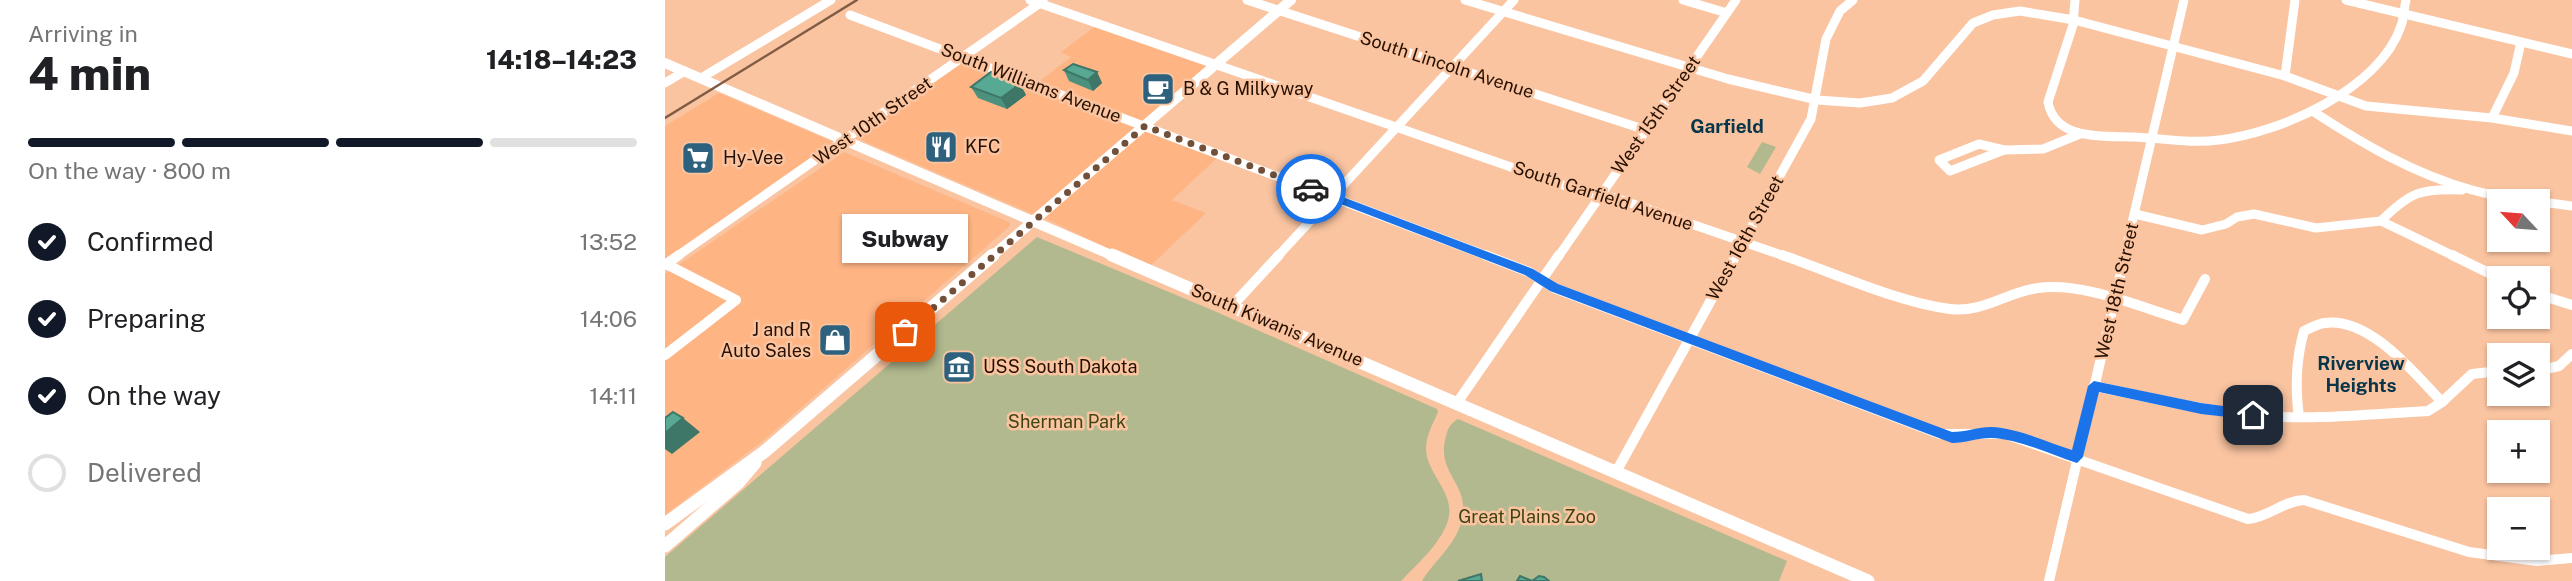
<!DOCTYPE html>
<html lang="en">
<head>
<meta charset="utf-8">
<style>
	body { margin:0; font-family:"Public Sans",sans-serif; background:#f2f2f2; color:#202124; height:100vh; display:flex; flex-direction:column; font-size:26px; white-space:nowrap }
	* { box-sizing:border-box; margin:0 }
	p { font-size:23px; color:#757577 }
	.icon { flex:none; width:38px; height:38px; fill:none; stroke:currentColor; stroke-width:2; stroke-linecap:round; stroke-linejoin:round }
	.map { position:relative; flex:1; overflow:hidden }
	.panel { display:flex; flex-direction:column; background:#fff; width:665px }
	.panel>* { flex:none }
	.needle { width:46px; rotate:296deg }
	.buttons { position:absolute; left:1822px; top:189px; display:grid; gap:14px }
	.buttons a { display:grid; place-items:center; width:63px; height:63px; border-radius:0px; background:#fff; box-shadow:0 2px 5px #0004; font-size:35px }
	.pin { position:absolute; display:grid; place-items:center; width:60px; height:60px; color:#fff; margin:-30px; border-radius:14px; box-shadow:0 4px 10px #0006 }
	.courier { position:absolute; display:grid; place-items:center; width:70px; height:70px; margin:-35px; border:5px solid #1a73e8; border-radius:50%; background:#fff; color:#222; box-shadow:0 2px 9px #0007 }
	.bubble { position:absolute; height:49px; border-radius:0px; background:#fff; box-shadow:0 2px 5px #0004; font-size:23px; font-weight:800; line-height:49px; text-align:center }
	.overview em { font-style:normal; font-weight:800 }
	.overview div { display:flex; flex-direction:column-reverse }
	.overview { display:flex; align-items:center; justify-content:space-between; height:119px; padding:0 28px }
	h1 { font-size:46px; font-weight:800; line-height:52px }
	.bar { display:grid; grid-template-columns:repeat(4,1fr); gap:10px 7px; align-content:center; height:84px; padding:0 28px }
	.bar i { height:9px; border-radius:5px; background:#e0e0e0 }
	.bar .current { background:#111827 }
	.bar p { grid-column:span 4 }
	ol { padding:0 28px; list-style:none }
	li { display:flex; align-items:center; gap:21px; height:77px }
	li p { margin-inline-start:auto }
	li .icon { padding:7px; border-radius:50%; background:#111827; color:#fff; stroke-width:4 }
	li:last-child { color:#757577 }
	li i { width:38px; height:38px; border:4px solid #e0e0e0; border-radius:50% }
	main { display:flex; flex:1; min-height:0 }
	.map>svg:first-child { display:block }
</style>
</head>
<body>
<main>
<section class="panel">
<div class="overview"><div><h1>4 min</h1><p>Arriving in</p></div><em>14:18–14:23</em></div>
<div class="bar"><i class="current"></i><i class="current"></i><i class="current"></i><i></i><p>On the way · 800 m</p></div>
<ol>
<li><svg class="icon" aria-label="check" viewBox="0 0 24 24"><path d="M5 12l5 5 9-10"/></svg>Confirmed<p>13:52</p></li>
<li><svg class="icon" aria-label="check" viewBox="0 0 24 24"><path d="M5 12l5 5 9-10"/></svg>Preparing<p>14:06</p></li>
<li><svg class="icon" aria-label="check" viewBox="0 0 24 24"><path d="M5 12l5 5 9-10"/></svg>On the way<p>14:11</p></li>
<li><i></i>Delivered</li>
</ol>
</section>
<div class="map">
<svg width="1907" height="581" viewBox="0 0 1907 581">
	<rect width="100%" height="100%" fill="#fac4a1"/>
	<g fill="#feb483">
		<path d="M432 25 544 65 478 122 372 83 406 57 396 52Z"/>
		<path d="M299 61 472 127 368 214 191 138Z"/>
		<path d="M54 93 171 143 30 240 37 244 0 270V126Z"/>
		<path d="M480 130 553 157 507 200 541 213 483 268 380 218Z"/>
		<path d="M179 152 344 222 345 226 99 440 0 515V274Z"/>
	</g>
	<g fill="#b2b98e">
		<path d="M1097 142 1111 147 1095 174 1082 167Z"/>
		<path d="M372 237 547 310 772 409 773 412C768 424 761 435 761 449 762 477 795 495 781 526 772 547 752 564 736 581H0V557Z"/>
		<path d="M793 419 1122 561 1114 581H757C771 558 796 541 798 512 801 482 771 472 781 436 783 428 786 423 793 419Z"/>
	</g>
	<g fill="none" stroke-linecap="round" stroke-linejoin="round">
		<g stroke="#fff" stroke-width="9">
			<path d="M365 0 921 193 951 198 1122 257"/>
			<path d="M582 0 981 130"/>
			<path d="M800 0 1063 79 1152 100 1195 103 1227 98 1258 81 1308 23 1328 15 1355 11 1409 20 1620 76 1701 106 1827 118 1907 131"/>
			<path d="M1018 0 1062 13"/>
			<path d="M1410 0 1408 25 1383 102C1390 141 1439 136 1468 137 1497 138 1525 144 1554 140 1615 133 1715 89 1736 26 1739 18 1739 8 1741 0"/>
			<path d="M1681 0 1907 54"/>
			<path d="M185 15 825 257"/>
			<path d="M1620 76 1630 0"/>
			<path d="M36 78 166 0"/>
			<path d="M0 83 20 71"/>
			<path d="M1649 112C1698 144 1749 174 1807 190 1839 199 1874 201 1907 206"/>
			<path d="M1827 118 1849 73 1856 42"/>
			<path d="M1314 144 1339 150 1285 171 1274 160Z"/>
			<path d="M1339 150 1378 149 1415 134"/>
			<path d="M1470 214 1537 230 1561 224 1572 217 1589 214 1651 228 1716 221 1791 257"/>
			<path d="M1716 221C1745 192 1756 188 1797 190"/>
			<path d="M11 257 378 1"/>
			<path d="M612 257 849 0"/>
			<path d="M893 257 1071 0"/>
			<path d="M1070 257 1146 119 1161 39 1175 11 1188 0"/>
			<path d="M1459 257 1519 0"/>
		</g>
		<g stroke="#fff" stroke-width="10">
			<path d="M820 255 864 272 889 288 1275 434H1340L1583 519C1604 517 1618 501 1639 500L1804 552 1872 561 1907 558"/>
			<path d="M1117 255C1169 273 1232 302 1285 309 1318 313 1342 292 1373 288 1418 282 1475 307 1518 320L1540 279"/>
			<path d="M1787 255 1834 278"/>
			<path d="M0 265 14 255"/>
			<path d="M1872 294 1907 305"/>
			<path d="M567 306 614 255"/>
			<path d="M0 355 71 300 1 264"/>
			<path d="M1872 371 1894 366 1907 354"/>
			<path d="M1429 386C1481 397 1534 410 1587 415 1645 421 1705 414 1763 411L1777 402 1807 374 1834 371"/>
			<path d="M792 403 894 255"/>
			<path d="M1634 417C1630 388 1631 359 1639 331 1645 328 1653 324 1659 323 1704 316 1749 373 1777 402"/>
			<path d="M951 472 1071 255"/>
			<path d="M1384 581 1460 255"/>
		</g>
		<g stroke="#fff" stroke-width="10">
			<path d="M0 63 451 257"/>
			<path d="M326 257 626 0"/>
		</g>
		<g stroke="#fff" stroke-width="13">
			<path d="M447 255 1203 581"/>
			<path d="M0 524 99 452 328 255"/>
			<path d="M0 546 73 483 90 463"/>
		</g>
		<path stroke="#805c44" stroke-width="2.5" d="M0 118 192 0"/>
	</g>
	<g fill="#4c917e">
		<path d="M399 70 432 72 437 83 428 91 404 81Z"/>
		<path d="M355 84 361 95 342 109 313 98 306 87Z"/>
		<path d="M481 84 505 91 493 94 485 91Z"/>
	</g>
	<g fill="#3e7667">
		<path d="M432 72 437 83 428 91 423 80Z"/>
		<path d="M355 84 361 95 342 109 336 98Z"/>
		<path d="M502 84 505 91 493 94 490 86Z"/>
		<path d="M18 418 35 432 7 454 0 449V433Z"/>
	</g>
	<g fill="#58a993" stroke="#3e7667" stroke-width="2">
		<path d="M408 64 432 72 423 80 399 70Z"/>
		<path d="M326 72 355 84 336 98 306 87Z"/>
		<path d="M487 78 502 84 490 86 481 84Z"/>
		<path d="M8 412 18 418 0 433V418Z"/>
		<path d="M816 574 817 581H793Z"/>
		<path d="M855 576 867 581 874 576 879 577 884 581H852Z"/>
	</g>
	<path fill="#1a73e8" d="M646 185 868 269 893 284 1287 432C1301 432 1313 427 1326 427 1353 428 1381 442 1407 450L1423 386 1429 381 1536 403 1588 410 1594 415 1588 420 1536 414 1434 392 1418 457 1412 463C1384 454 1354 439 1326 438 1312 438 1300 443 1287 443L885 291 860 275 642 191 641 189Z"/>
	<g fill="none" stroke-linecap="round" stroke-linejoin="round">
		<path stroke="#714f39" stroke-width="7" stroke-dasharray="0 12.6" d="M240 332 480 126 646 189"/>
	</g>
	<defs>
		<symbol id="cafe-square" viewBox="-11 -11 22 22"><rect x="-9" y="-9" width="18" height="18" rx="4" fill="#2d617d" stroke="#fac4a1"/><path d="M-5.5-4.5H6V0H3Q3 3.5 0 3.5H-2.5Q-5.5 3.5-5.5 0ZM3-3.2v2h1.7v-2ZM-6 4.5H4V6H-6Z" fill="#fff"/></symbol>
		<symbol id="restaurant-square" viewBox="-11 -11 22 22"><rect x="-9" y="-9" width="18" height="18" rx="4" fill="#2d617d" stroke="#fac4a1"/><path d="M-5-6h1v4h1v-4h1v4h1v-4h1v5L-1.5 .5V6h-2V.5L-5-1ZM5-6V6H3V1.5H1.5Q1.5-4 5-6Z" fill="#fff"/></symbol>
		<symbol id="supermarket-square" viewBox="-11 -11 22 22"><rect x="-9" y="-9" width="18" height="18" rx="4" fill="#2d617d" stroke="#fac4a1"/><path d="M-6-5.5h2.5l.6 2H6L4.5 2H-2.5L-4.4-4H-6ZM-1.5 3.2a1.3 1.3 0 1 0 .1 0ZM3 3.2a1.3 1.3 0 1 0 .1 0Z" fill="#fff"/></symbol>
		<symbol id="shop-square" viewBox="-11 -11 22 22"><rect x="-9" y="-9" width="18" height="18" rx="4" fill="#2d617d" stroke="#fac4a1"/><path d="M-5-2.5h2.3a2.7 3.5 0 0 1 5.4 0H5L5.5 6h-11ZM-1.5-2.5h3a1.5 2.3 0 0 0-3 0Z" fill="#fff"/></symbol>
		<symbol id="museum-square" viewBox="-11 -11 22 22"><rect x="-9" y="-9" width="18" height="18" rx="4" fill="#2d617d" stroke="#fac4a1"/><path d="M0-6L6-3V-2H-6V-3ZM-5-1h2V3h-2ZM-1-1h2V3h-2ZM3-1h2V3H3ZM-6 4H6V6H-6Z" fill="#fff"/></symbol>
	</defs>
	<g fill-rule="evenodd">
		<use href="#cafe-square" x="474" y="70" width="38" height="38"/>
		<use href="#restaurant-square" x="257" y="128" width="38" height="38"/>
		<use href="#supermarket-square" x="14" y="139" width="38" height="38"/>
		<use href="#shop-square" x="151" y="321" width="38" height="38"/>
		<use href="#museum-square" x="275" y="348" width="38" height="38"/>
	</g>
	<g text-anchor="middle" stroke-width="5" stroke-linejoin="round" paint-order="stroke">
		<g font-size="18" fill="#271001" stroke="#fac4a1">
			<text transform="translate(782 65) rotate(18)" y="6">South Lincoln Avenue</text>
			<text transform="translate(366 83) rotate(21)" y="6">South Williams Avenue</text>
			<text transform="translate(991 115) rotate(-55)" y="6">West 15th Street</text>
			<text transform="translate(208 121) rotate(-35)" y="6">West 10th Street</text>
			<text transform="translate(938 196) rotate(18)" y="6">South Garfield Avenue</text>
			<text transform="translate(1080 238) rotate(-61)" y="6">West 16th Street</text>
			<text transform="translate(1452 291) rotate(-77)" y="6">West 18th Street</text>
			<text transform="translate(612 325) rotate(23)" y="6">South Kiwanis Avenue</text>
		</g>
		<g font-size="18" fill="#271001" stroke="#fac4a1" text-anchor="start">
			<text x="518" y="95">B &amp; G Milkyway</text>
			<text x="300" y="153">KFC</text>
			<text x="58" y="164">Hy-Vee</text>
			<text x="146" y="336" text-anchor="end">J and R<tspan x="146" dy="21">Auto Sales</tspan></text>
			<text x="318" y="373">USS South Dakota</text>
		</g>
		<g font-size="18" fill="#3f4413" stroke="#fac4a1">
			<text x="402" y="428">Sherman Park</text>
			<text x="862" y="523">Great Plains Zoo</text>
		</g>
		<g font-size="19" font-weight="bold" fill="#07354a" stroke="#fac4a1">
			<text x="1062" y="133">Garfield</text>
			<text x="1696" y="370">Riverview<tspan x="1696" dy="22">Heights</tspan></text>
		</g>
	</g>
</svg>
<div class="buttons">
<a><svg class="needle" viewBox="-14 -14 28 28"><path d="M0-13l5 13h-10z" fill="#e53935"/><path d="M0 13l5-13h-10z" fill="#757577"/></svg></a>
<a><svg class="icon" aria-label="locate" viewBox="0 0 24 24"><circle cx="12" cy="12" r="6"/><path d="M12 2v4M12 18v4M2 12h4M18 12h4"/></svg></a>
<a><svg class="icon" aria-label="layers" viewBox="0 0 24 24"><path d="M12 4l9 5-9 5-9-5zM3 14l9 5 9-5"/></svg></a>
<a>+</a>
<a>−</a>
</div>
<div class="pin" style="left:240px;top:332px;background:#ea580c"><svg class="icon" aria-label="bag" viewBox="0 0 24 24"><path d="M5 8h14l-1 12H6zM9 8a3 3 0 0 1 6 0"/></svg></div>
<div class="pin" style="left:1588px;top:415px;background:#1f2937"><svg class="icon" aria-label="home" viewBox="0 0 24 24"><path d="M3 11l9-7 9 7M6 9v11h12V9"/></svg></div>
<div class="courier" style="left:646px;top:189px"><svg class="icon" aria-label="car" viewBox="0 0 24 24"><path d="M5 17H2v-5l4-1 3-4h7l3 4 3 1v5h-3M9 17h6M6 11h13"/><circle cx="7" cy="17" r="2"/><circle cx="17" cy="17" r="2"/></svg></div>
<div class="bubble" style="left:177px;top:214px;width:126px">Subway</div>
</div>
</main>
</body>
</html>
